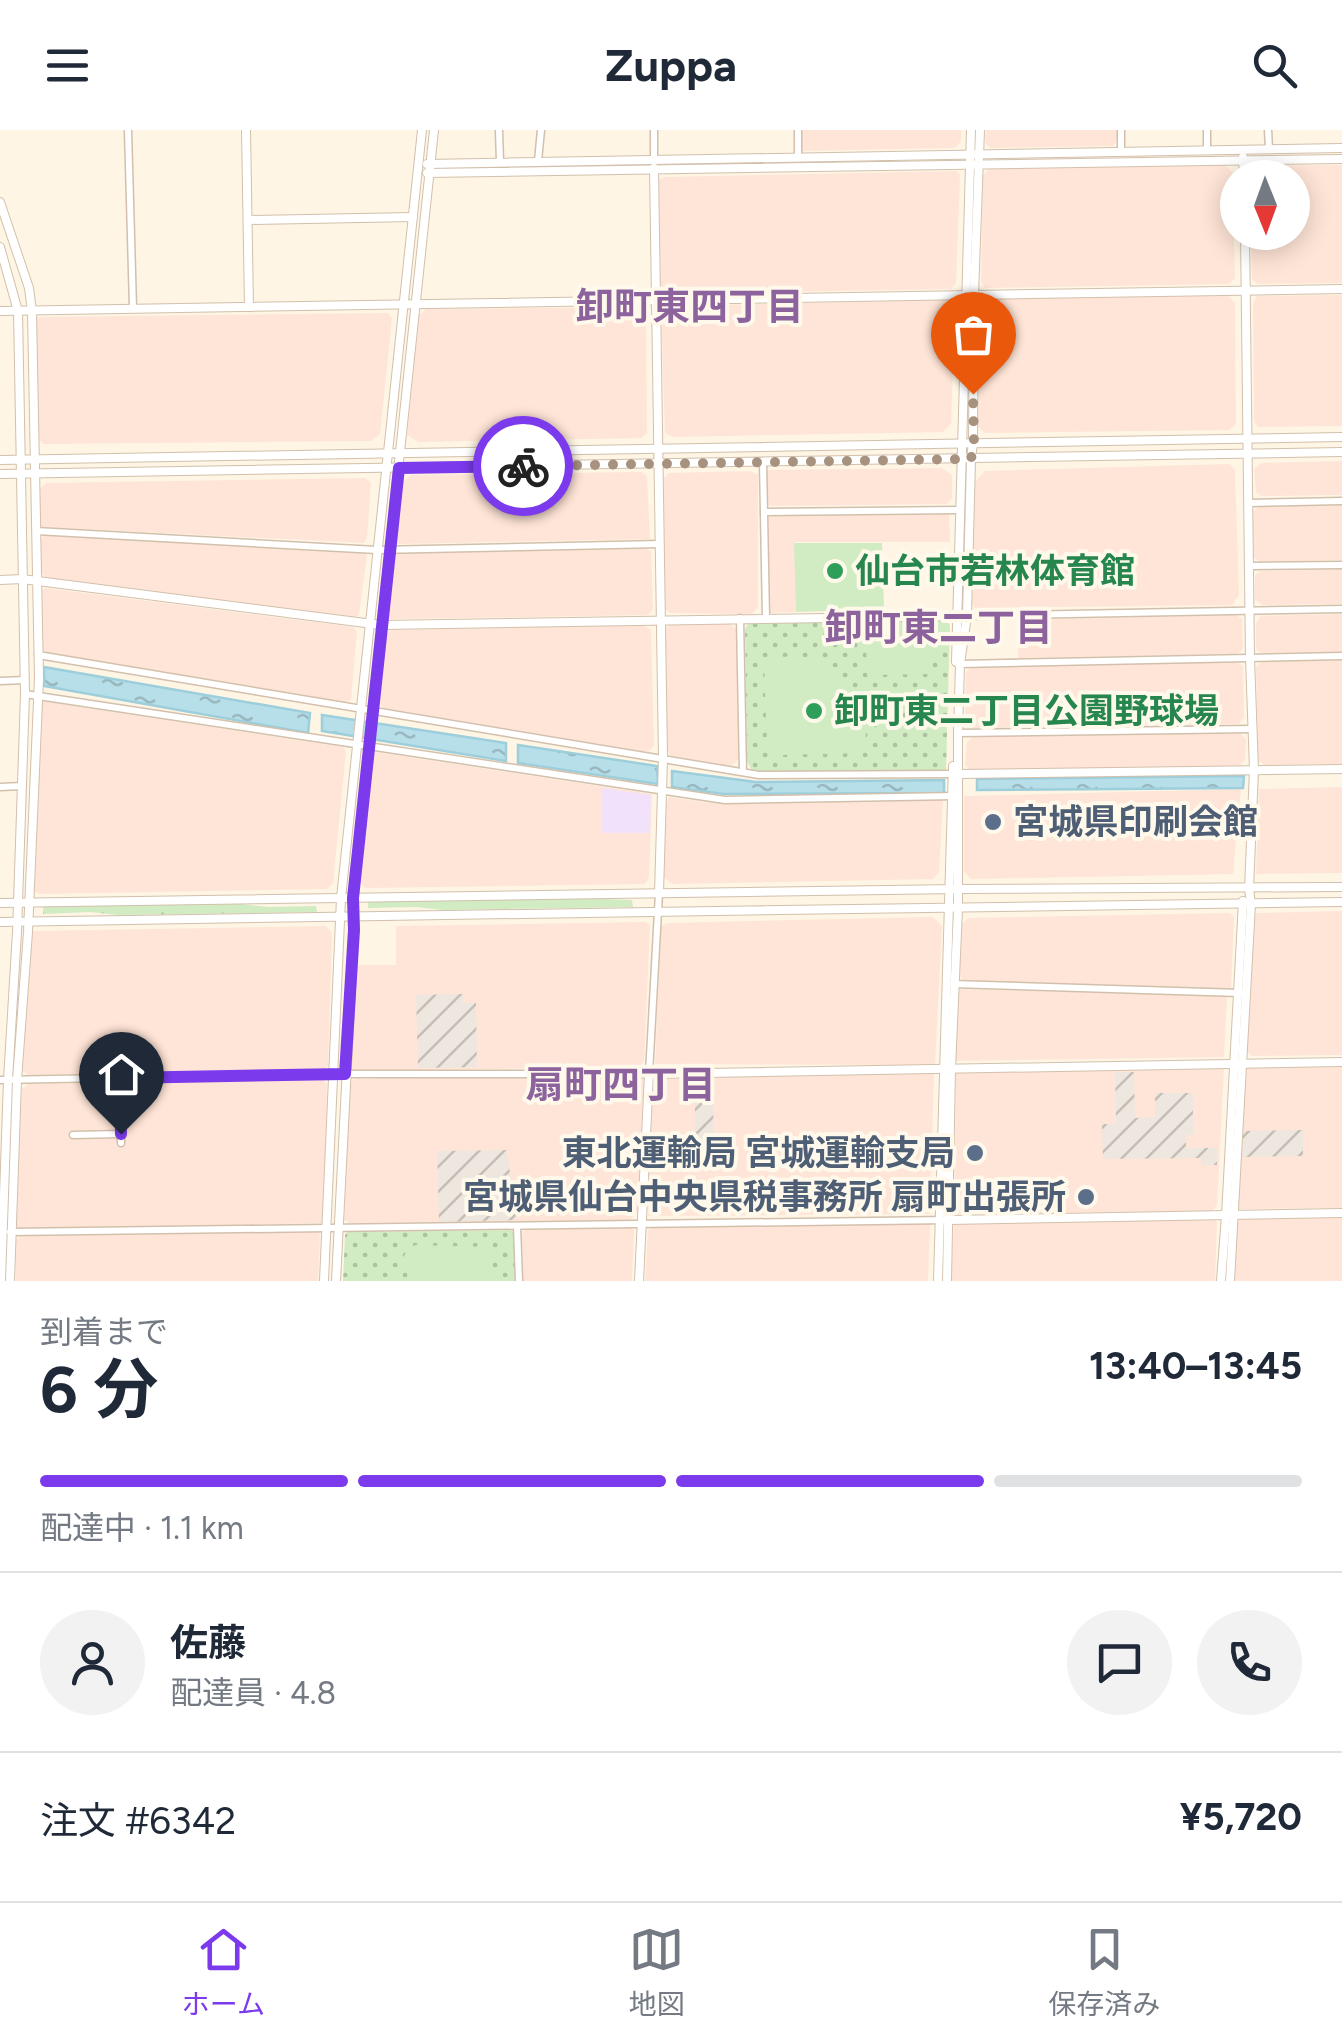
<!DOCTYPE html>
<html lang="ja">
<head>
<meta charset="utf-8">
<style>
	body { margin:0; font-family:Figtree,"Noto Sans JP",sans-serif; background:#f2f2f3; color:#1f2937; height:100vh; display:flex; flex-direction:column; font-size:38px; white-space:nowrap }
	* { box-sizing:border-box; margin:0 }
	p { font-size:32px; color:#747a83 }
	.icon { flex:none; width:55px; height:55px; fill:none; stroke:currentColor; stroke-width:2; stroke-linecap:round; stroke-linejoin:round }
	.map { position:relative; height:1151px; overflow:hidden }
	.sheet { display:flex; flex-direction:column; background:#fff; flex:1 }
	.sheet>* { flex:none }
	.needle { width:65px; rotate:179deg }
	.buttons { position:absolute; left:1220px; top:30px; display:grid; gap:20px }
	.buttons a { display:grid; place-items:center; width:90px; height:90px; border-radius:50%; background:#fff; box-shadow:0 5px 25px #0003; font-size:50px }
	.pin { position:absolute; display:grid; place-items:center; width:85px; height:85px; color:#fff; margin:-102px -42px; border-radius:50% 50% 50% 0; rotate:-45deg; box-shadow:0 0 10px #0007 }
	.pin .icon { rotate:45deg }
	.courier { position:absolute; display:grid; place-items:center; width:100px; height:100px; margin:-50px; border:8px solid #7c3aed; border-radius:50%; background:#fff; color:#222; box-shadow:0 2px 12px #0007 }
	.summary em { font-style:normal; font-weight:700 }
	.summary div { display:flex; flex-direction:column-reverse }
	.summary { display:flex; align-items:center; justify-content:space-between; height:170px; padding:0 40px }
	h1 { font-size:65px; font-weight:700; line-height:75px }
	.bar { display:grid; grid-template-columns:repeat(4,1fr); gap:15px 10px; align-content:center; height:120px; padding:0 40px }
	.bar i { height:12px; border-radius:8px; background:#e0e1e3 }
	.bar .active { background:#7c3aed }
	.bar p { grid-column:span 4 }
	.line { display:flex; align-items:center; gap:25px; padding:0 40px; border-top:2px solid #e0e1e3 }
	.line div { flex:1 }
	.round { display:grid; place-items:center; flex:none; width:105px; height:105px; border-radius:52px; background:#f2f2f3 }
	header { display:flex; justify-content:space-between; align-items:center; height:130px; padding:0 40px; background:#fff; font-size:45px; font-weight:700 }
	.dock { display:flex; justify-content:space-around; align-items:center; height:140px; border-top:2px solid #e0e1e3; background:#fff; font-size:28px; color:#747a83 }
	.dock a { display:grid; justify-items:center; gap:5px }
	.dock .active { color:#7c3aed }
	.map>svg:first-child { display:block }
</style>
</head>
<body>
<header><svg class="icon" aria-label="menu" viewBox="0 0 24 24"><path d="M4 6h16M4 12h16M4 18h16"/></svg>Zuppa<svg class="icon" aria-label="search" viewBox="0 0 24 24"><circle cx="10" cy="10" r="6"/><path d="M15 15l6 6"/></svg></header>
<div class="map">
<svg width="1342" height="1151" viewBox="0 0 1342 1151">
	<defs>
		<pattern id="industrial-furrows" width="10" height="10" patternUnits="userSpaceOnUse" patternTransform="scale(2.5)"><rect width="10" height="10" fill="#ede7df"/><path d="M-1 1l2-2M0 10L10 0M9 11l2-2" fill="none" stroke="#c5beb7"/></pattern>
		<pattern id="grass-tufts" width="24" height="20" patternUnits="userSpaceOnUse" patternTransform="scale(2.5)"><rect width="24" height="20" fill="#d1ecc2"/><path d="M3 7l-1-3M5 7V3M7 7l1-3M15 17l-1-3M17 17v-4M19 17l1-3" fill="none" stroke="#aec2a0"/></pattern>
		<pattern id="park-dots" width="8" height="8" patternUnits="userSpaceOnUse" patternTransform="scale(2.5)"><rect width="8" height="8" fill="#d1ecc2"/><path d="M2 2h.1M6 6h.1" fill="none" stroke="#aec2a0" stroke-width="1.8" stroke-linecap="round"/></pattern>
		<pattern id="water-ripples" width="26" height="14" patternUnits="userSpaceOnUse" patternTransform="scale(2.5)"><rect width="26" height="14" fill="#b7dfe9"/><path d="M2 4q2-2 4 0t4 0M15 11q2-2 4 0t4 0" fill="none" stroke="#9ab8bf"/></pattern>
	</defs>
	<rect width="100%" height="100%" fill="#fef5e4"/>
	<g fill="#ffe5d7">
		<path d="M801 0H961V11L955 18 801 21Z"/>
		<path d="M986 0H1117V11L1113 16 990 18 985 13Z"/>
		<path d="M1225 34 1232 42 1235 148 1229 154 985 158 981 151 983 46 989 39Z"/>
		<path d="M1342 35V153L1258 154 1252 150 1251 103 1292 102V48L1250 47V41L1255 36Z"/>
		<path d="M957 41 960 45 956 153 951 159 665 164 661 160 658 50 665 47Z"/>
		<path d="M1227 165 1235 173 1236 294 1229 300 985 303 978 297 980 176 985 169Z"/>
		<path d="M1342 165V296L1258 297 1254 292 1253 173 1257 166Z"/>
		<path d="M945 170 955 179 951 294 943 302 673 307 665 303 661 182 666 176Z"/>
		<path d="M640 177 646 184 647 303 641 308 418 312 407 305 419 185 426 179Z"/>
		<path d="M388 183 392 188 380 304 371 311 43 314 38 308 35 190 38 187Z"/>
		<path d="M1342 331V365L1261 366 1256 362 1254 339 1261 333Z"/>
		<path d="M1229 334 1235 340 1239 465 1232 475 975 478 971 473 974 353 985 341Z"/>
		<path d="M942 338 952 345V368L947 374 771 376 766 373 765 345 769 340Z"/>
		<path d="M750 341 758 345V477L752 484 670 483 664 478 663 349 669 343Z"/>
		<path d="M641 342 647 346 650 409 399 414 394 410 401 354 411 345Z"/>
		<path d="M365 348 371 353 367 408 364 413 41 397 38 393 37 361 46 353Z"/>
		<path d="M1342 374V430L1260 432 1253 427V381L1260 376Z"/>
		<path d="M946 383 949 384 950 412H795L796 482 770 483 767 479 766 390 770 386Z"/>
		<path d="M45 405 363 422 367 425 359 484 356 487 46 448 39 440V411Z"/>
		<path d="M646 418 651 421 653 479 648 485 391 489 386 485 392 426 396 422Z"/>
		<path d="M1342 439V474L1263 475 1255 470V445L1261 441Z"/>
		<path d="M45 458 354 497 357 502 351 570 345 573 47 524 40 516 39 464Z"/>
		<path d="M1342 484V522L1261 523 1256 519V493L1261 486Z"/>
		<path d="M1236 485 1242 489 1243 519 1237 524 1018 528 1017 490Z"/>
		<path d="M730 494 737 500 739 629 731 636 671 626 667 620 664 501 669 495Z"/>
		<path d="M643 495 651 500 654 616 648 622 383 578 379 573 385 507 390 500Z"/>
		<path d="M1342 530V634L1264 635 1258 630 1256 537 1262 531Z"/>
		<path d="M1237 532 1243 536 1244 587 1239 594 973 598 965 592 966 542 973 536Z"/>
		<path d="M41 571 343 617 346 621 333 753 327 759 39 764 30 759Z"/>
		<path d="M1240 603 1246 609 1245 630 1237 638 969 640 965 634 967 612 973 607Z"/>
		<path d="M375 622 652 664 649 748 645 754 365 758 359 751 372 625Z"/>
		<path d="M1342 657V743L1256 744 1259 659Z"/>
		<path d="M1241 659 1233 744 971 749 964 742V666Z"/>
		<path d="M669 667 711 673 943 670 939 742 933 749 672 754 662 746 666 673Z"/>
		<path d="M1342 781V925L1251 926 1246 920 1254 788 1257 783Z"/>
		<path d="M1230 783 1234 787 1231 859 965 852 959 845 961 795 968 788Z"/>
		<path d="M933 787 942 796 935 935 655 934 661 796 668 793Z"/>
		<path d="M645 792 650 795 644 932 638 937 354 941 349 936 354 835H396V796Z"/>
		<path d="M326 796 332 803 328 936 323 941 28 945 23 941 28 807 33 801Z"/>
		<path d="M958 859 1227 866 1224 927 956 931Z"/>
		<path d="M1218 935 1224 938 1217 1075 1212 1081 954 1084 956 941Z"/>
		<path d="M1342 937V1078L1238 1079 1245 938Z"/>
		<path d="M934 941 930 1084 648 1086 653 948Z"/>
		<path d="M640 945 644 946 637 1083 629 1090 350 1093 344 1090 349 955 354 949Z"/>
		<path d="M322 949 327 954 324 1093 19 1099 15 1096 22 959 28 954Z"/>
		<path d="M1342 1086V1151H1234L1237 1092 1241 1088Z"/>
		<path d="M1212 1088 1217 1092 1215 1151H951L954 1092Z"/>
		<path d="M930 1093 928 1151H645L648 1101 652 1097Z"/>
		<path d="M629 1097 634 1099 632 1151H523L522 1102 526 1098Z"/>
		<path d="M320 1102 318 1151H16V1110L21 1106Z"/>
	</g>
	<g fill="url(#industrial-furrows)">
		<path d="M463 864V873H476L477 937 418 938 416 865Z"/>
		<path d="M1115 942H1134L1135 988 1155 987V963H1193V1005H1186V1018H1217V1035H1201V1028L1103 1029 1102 994H1116Z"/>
		<path d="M701 945H711V956L713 957 714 1039H695V961L701 960Z"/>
		<path d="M1303 1000V1026L1243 1027V1001Z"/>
		<path d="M507 1020 516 1090 439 1092 437 1021Z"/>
	</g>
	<path fill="#f2e1fa" d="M602 658 651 665 650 703H602Z"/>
	<g fill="url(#grass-tufts)">
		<path d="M577 768 632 770 633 777 443 780 416 777 368 778V771Z"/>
		<path d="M241 774 268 777 316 776 317 782 119 785 90 782 43 784V777Z"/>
	</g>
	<g fill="url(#park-dots)">
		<path d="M946 490 950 495 946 641 760 642 751 639 747 631 745 499 748 494Z"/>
		<path d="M511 1100 514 1103 515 1151H343L345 1105 348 1102Z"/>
	</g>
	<g fill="#d1ecc2">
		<path d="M794 413H882L884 479 796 482Z"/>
		<path d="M927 509 929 544 867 545 866 512Z"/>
		<path d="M789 526C840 528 879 572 862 623L777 625 767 617 764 531Z"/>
		<path d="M416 1115 488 1117V1151H409L403 1128 409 1117Z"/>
	</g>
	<g fill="url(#water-ripples)" stroke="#9dcedb" stroke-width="2.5">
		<path d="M44 537 310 583 308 603 44 556Z"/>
		<path d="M322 585 506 613V631L322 601Z"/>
		<path d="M518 615 657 636 658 654 518 633Z"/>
		<path d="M672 641 756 652 944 650V663L724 664 672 657Z"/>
		<path d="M1244 646 1243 658 977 660V649Z"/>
	</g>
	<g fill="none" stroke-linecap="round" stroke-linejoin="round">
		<defs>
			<g id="minor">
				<path d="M128 0 133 178"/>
				<path d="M499 0 500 32"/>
				<path d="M1121 0V21"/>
				<path d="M1207 0V20"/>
				<path d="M1268 0 1269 19"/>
				<path d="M798 27V0"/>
				<path d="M654 29V0"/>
				<path d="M538 31 541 0"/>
				<path d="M763 332 766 488"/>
				<path d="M1249 373 1342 371"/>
				<path d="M764 382 960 380"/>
				<path d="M36 401 377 420 660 414"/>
				<path d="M1250 436 1342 435"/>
				<path d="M967 486 1342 479"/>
				<path d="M740 488 743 642"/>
				<path d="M38 525 759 645 952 644"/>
				<path d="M960 534 1342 526"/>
				<path d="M0 551 25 550"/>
				<path d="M25 564 725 670 956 666"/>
				<path d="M958 603 1252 599"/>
				<path d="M0 657 22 656"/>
				<path d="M953 854 1240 863"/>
				<path d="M120 949 121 1013"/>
				<path d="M0 950 332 944H649L659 763"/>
				<path d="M73 1005 121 1004"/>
				<path d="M517 1096 519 1151"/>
				<path d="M10 1102 949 1090"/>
			</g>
			<g id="tertiary">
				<path d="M246 0 249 177"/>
				<path d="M1243 27 1244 48"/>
				<path d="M427 34 1342 18"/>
				<path d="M654 38 663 628 659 763"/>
				<path d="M427 43 1342 29"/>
				<path d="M0 72 29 158 32 181 39 548 28 802 17 950 10 1151"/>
				<path d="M248 90 413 87"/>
				<path d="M0 117 18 181 25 564 17 802 8 950 1 1151"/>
				<path d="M0 181 1342 159"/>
				<path d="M0 330 1342 307"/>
				<path d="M0 344 1342 322"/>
				<path d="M0 450 22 449 381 495 963 486"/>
				<path d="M956 532 971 0"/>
				<path d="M957 644 1342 639"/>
				<path d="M0 773 958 759 1342 757"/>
				<path d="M0 792C447 782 895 781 1342 772"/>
				<path d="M949 1090 1342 1083"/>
				<path d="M324 1151 341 768 422 0"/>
				<path d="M336 1151 354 800 353 768 434 0"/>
				<path d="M639 1151 649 944 1342 932"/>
				<path d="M938 1151 953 636"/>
				<path d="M947 1151 951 939 958 779V603L960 534 967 486 971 329 973 313 974 165 980 0"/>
				<path d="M1221 1151 1226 1086 1243 771"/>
				<path d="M1230 1151 1251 774 1249 759 1254 640 1250 528 1245 102"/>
			</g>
		</defs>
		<use href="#minor" stroke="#d2c0ac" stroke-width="9"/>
		<use href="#tertiary" stroke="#d2c0ac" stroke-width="10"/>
		<use href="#minor" stroke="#fff" stroke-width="6"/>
		<use href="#tertiary" stroke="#fff" stroke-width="8"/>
	</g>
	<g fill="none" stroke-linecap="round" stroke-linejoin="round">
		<path stroke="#a7927f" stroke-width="10" stroke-dasharray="0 18" d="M523 336 971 329 974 313 973 264"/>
		<path stroke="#7c3aed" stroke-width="12" d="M121 1004 120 948 345 944 354 800 353 768 399 338 523 336"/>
	</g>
	<g fill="#2e9e5b" stroke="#fff9ec" stroke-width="4">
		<circle cx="835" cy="441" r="10"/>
		<circle cx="814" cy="581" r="10"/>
	</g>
	<g fill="#5c6f8a" stroke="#fff9ec" stroke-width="4">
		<circle cx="993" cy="692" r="10"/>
		<circle cx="975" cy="1023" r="10"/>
		<circle cx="1086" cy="1067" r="10"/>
	</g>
	<g text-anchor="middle" stroke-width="8" stroke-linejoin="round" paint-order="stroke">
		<g font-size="35" font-weight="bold" fill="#27864d" stroke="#fff9ec" text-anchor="start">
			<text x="855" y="453">仙台市若林体育館</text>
			<text x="834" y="593">卸町東二丁目公園野球場</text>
		</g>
		<g font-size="35" font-weight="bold" fill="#4e5e75" stroke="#fff9ec" text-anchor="end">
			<text x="1013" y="704" text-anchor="start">宮城県印刷会館</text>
			<text x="955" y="1035">東北運輸局 宮城運輸支局</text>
			<text x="1066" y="1079">宮城県仙台中央県税事務所 扇町出張所</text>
		</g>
		<g font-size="38" font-weight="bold" fill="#8c639c" stroke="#fff9ec">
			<text x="690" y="190">卸町東四丁目</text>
			<text x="939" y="511">卸町東二丁目</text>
			<text x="621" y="968">扇町四丁目</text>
		</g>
	</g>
</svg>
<div class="buttons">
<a><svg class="needle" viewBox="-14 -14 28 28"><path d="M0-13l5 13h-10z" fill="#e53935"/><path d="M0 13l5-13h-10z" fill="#747a83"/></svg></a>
</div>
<div class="pin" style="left:973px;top:264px;background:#ea580c"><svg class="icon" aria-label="bag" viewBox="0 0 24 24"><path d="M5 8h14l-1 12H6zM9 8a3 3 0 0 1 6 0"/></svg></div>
<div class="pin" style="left:121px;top:1004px;background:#1f2937"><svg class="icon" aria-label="home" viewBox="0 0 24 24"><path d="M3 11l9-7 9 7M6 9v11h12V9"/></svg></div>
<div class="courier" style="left:523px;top:336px"><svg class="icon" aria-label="bike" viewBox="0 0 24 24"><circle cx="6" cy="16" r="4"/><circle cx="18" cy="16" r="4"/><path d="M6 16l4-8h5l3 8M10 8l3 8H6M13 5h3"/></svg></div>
</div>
<section class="sheet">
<div class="summary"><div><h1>6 分</h1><p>到着まで</p></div><em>13:40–13:45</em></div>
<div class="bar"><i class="active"></i><i class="active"></i><i class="active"></i><i></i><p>配達中 · 1.1 km</p></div>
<div class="line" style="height:180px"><a class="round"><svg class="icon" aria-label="person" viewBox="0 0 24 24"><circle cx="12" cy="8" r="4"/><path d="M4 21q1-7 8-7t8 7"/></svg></a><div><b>佐藤</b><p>配達員 · 4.8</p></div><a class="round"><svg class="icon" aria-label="chat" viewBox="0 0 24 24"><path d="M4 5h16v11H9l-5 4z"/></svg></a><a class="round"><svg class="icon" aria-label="phone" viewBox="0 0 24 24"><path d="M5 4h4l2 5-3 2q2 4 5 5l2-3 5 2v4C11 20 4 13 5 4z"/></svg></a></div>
<div class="line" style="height:130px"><div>注文 #6342</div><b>¥5,720</b></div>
</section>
<nav class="dock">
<a class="active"><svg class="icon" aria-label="home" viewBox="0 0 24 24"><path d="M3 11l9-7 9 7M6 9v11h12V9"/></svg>ホーム</a>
<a><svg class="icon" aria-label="map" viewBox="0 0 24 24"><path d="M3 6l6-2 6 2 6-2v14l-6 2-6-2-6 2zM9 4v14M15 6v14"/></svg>地図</a>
<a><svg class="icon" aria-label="saved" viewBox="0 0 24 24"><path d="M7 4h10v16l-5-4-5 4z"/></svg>保存済み</a>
</nav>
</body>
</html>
